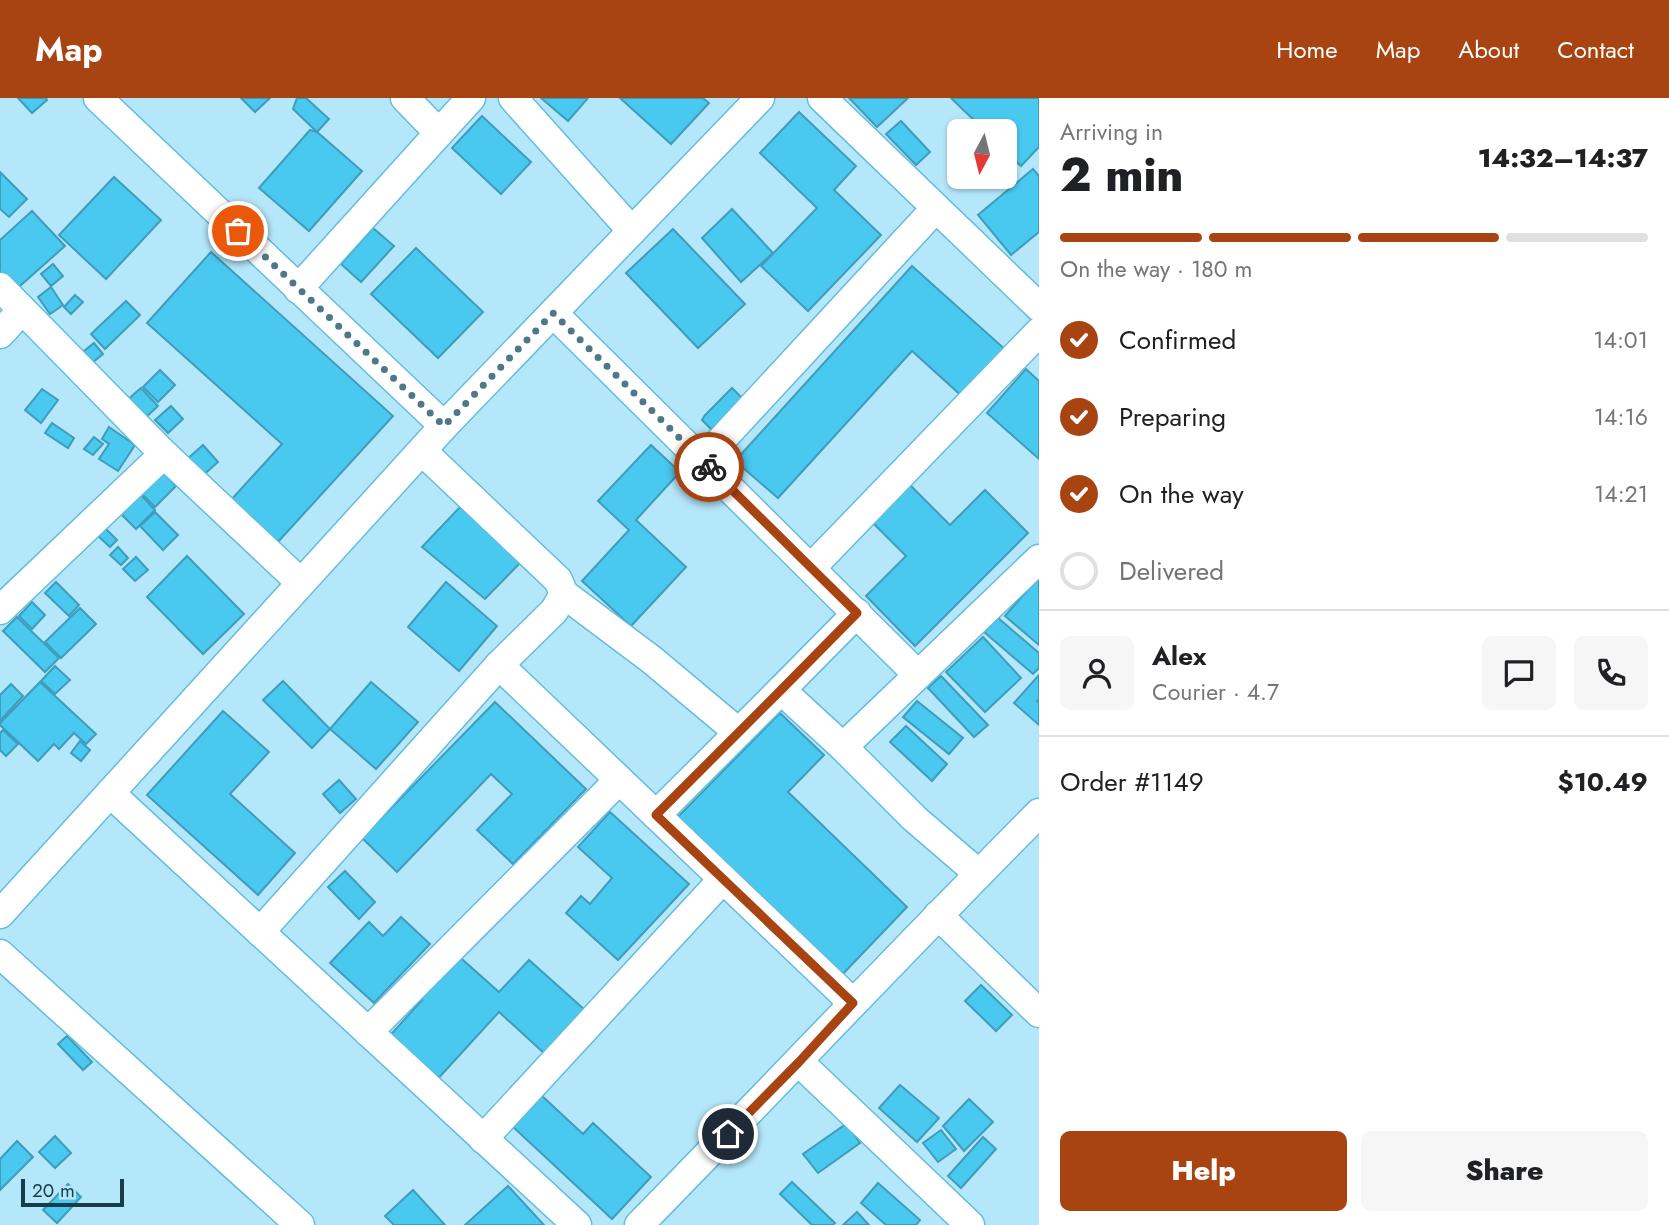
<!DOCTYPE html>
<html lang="en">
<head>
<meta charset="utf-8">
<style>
	body { margin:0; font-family:Jost,sans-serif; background:#f6f6f6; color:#202124; height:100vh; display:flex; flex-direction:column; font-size:26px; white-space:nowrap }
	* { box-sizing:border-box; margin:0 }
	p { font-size:23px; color:#757577 }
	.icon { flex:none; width:38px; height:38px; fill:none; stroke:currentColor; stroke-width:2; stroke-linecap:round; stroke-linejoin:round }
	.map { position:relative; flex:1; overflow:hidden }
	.panel { display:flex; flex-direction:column; background:#fff; width:630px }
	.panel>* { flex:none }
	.needle { width:46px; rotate:187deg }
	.fabs { position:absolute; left:947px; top:21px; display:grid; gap:14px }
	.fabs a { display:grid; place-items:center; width:70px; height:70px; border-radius:10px; background:#fff; box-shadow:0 2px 5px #0004; font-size:35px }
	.scale { position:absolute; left:21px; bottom:18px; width:103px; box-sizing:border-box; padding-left:7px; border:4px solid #173d4a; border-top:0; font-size:19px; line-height:24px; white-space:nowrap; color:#173d4a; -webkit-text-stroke:5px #b5e7fa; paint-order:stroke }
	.pin { position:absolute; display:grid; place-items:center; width:60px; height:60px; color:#fff; margin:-30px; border:4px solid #fff; border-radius:50%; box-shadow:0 2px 7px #0007 }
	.courier { position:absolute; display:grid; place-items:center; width:70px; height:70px; margin:-35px; border:5px solid #a84412; border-radius:50%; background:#fff; color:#222; box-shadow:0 2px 9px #0007 }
	.head em { font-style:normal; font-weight:800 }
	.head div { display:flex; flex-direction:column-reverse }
	.head { display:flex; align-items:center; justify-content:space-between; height:119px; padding:0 21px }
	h1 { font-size:46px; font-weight:800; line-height:52px }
	.bar { display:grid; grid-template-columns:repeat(4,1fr); gap:10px 7px; align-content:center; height:84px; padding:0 21px }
	.bar i { height:9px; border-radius:5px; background:#e0e0e0 }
	.bar .current { background:#a84412 }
	.bar p { grid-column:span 4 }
	.line { display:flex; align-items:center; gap:18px; padding:0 21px; border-top:2px solid #e0e0e0 }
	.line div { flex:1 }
	.round { display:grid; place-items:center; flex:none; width:74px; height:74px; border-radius:10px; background:#f6f6f6 }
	ol { padding:0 21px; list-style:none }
	li { display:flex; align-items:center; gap:21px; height:77px }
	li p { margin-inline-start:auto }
	li .icon { padding:7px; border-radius:50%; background:#a84412; color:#fff; stroke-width:4 }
	li:last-child { color:#757577 }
	li i { width:38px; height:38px; border:4px solid #e0e0e0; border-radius:50% }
	.action { display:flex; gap:14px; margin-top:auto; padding:14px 21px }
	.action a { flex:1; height:80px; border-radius:10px; background:#a84412; color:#fff; font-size:28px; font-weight:800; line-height:80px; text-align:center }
	.action a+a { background:#f6f6f6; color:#202124 }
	header { display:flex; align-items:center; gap:42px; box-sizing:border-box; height:98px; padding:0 35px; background:#a84412; color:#fff }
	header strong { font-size:33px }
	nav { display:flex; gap:38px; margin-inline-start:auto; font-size:24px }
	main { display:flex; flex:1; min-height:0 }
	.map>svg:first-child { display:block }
</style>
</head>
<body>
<header>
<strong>Map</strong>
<nav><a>Home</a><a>Map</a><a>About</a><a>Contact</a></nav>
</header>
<main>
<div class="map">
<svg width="1039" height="1127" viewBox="0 0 1039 1127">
	<rect width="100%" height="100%" fill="#b5e7fa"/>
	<g fill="#49c8f0" stroke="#3f9cba" stroke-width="2">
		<path d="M18 0H46L47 2 32 15Z"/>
		<path d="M241 0H270L255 14Z"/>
		<path d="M297 0H306L329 21 317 34 293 11Z"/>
		<path d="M541 0H588L568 23Z"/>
		<path d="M620 0H703L709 5 671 46Z"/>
		<path d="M849 0H908L877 29Z"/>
		<path d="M951 0H1039V49L1021 68 1004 52V33H985Z"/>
		<path d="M799 14 856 68 834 92 881 137 808 213 761 168 817 110 760 55Z"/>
		<path d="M482 18 531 64 501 96 452 50Z"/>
		<path d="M901 23 930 54 916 67 886 36Z"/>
		<path d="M310 32 317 34 362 73 309 133 259 90Z"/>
		<path d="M1033 71 1039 78V134L1011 157 978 117Z"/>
		<path d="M0 74 27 101 9 119 0 111Z"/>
		<path d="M114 79 161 122 106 181 59 137Z"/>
		<path d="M732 111 773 155 741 184 702 140Z"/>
		<path d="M32 113 65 148 12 195 0 182V142Z"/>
		<path d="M373 130 394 148 361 184 341 166Z"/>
		<path d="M673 131 745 206 698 250 626 175Z"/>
		<path d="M416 150 483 214 438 260 371 196Z"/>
		<path d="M211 154 393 318 277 445 231 402 282 346 147 225Z"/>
		<path d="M53 166 63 178 51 188 41 176Z"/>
		<path d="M912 168 1008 254 965 301 912 253 778 400 735 363Z"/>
		<path d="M51 189 63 207 50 216 38 199Z"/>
		<path d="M75 197 83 204 71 216 64 209Z"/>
		<path d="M126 203 140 217 105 251 91 236Z"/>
		<path d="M94 245 103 256 88 268 79 257Z"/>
		<path d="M1026 271 1039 283V361L987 315Z"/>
		<path d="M160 272 175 287 158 304 143 289Z"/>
		<path d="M141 290 158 308 143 322 125 304Z"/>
		<path d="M732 290 749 307 718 338 702 322 705 317Z"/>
		<path d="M42 291 58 302 41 325 25 312Z"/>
		<path d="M171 308 183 321 168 335 155 322Z"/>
		<path d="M52 325 74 340 68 350 45 335Z"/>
		<path d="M109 329 135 347 118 373 99 361 109 346 102 341Z"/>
		<path d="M94 339 103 346 93 357 84 351Z"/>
		<path d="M203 347 218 364 200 380 185 363Z"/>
		<path d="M651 347 680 374 636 422 686 469 631 528 582 483 629 432 598 403Z"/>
		<path d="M161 372 176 388 155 409 139 393Z"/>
		<path d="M905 382 950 427 985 392 1028 435 915 548 866 498 906 458 868 420Z"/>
		<path d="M139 395 155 412 136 431 119 414Z"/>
		<path d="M460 409 521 464 485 501 422 449Z"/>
		<path d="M155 414 178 437 163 452 140 428Z"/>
		<path d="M105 430 117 442 110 449 98 438Z"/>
		<path d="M118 449 128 460 121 467 110 457Z"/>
		<path d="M187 458 244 516 203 556 147 499Z"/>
		<path d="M136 459 148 472 135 483 123 471Z"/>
		<path d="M1039 479V547L1005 518Z"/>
		<path d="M56 484 79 507 69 518 45 495Z"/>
		<path d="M446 484 497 528 459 573 408 529Z"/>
		<path d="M32 504 45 517 32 531 19 518Z"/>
		<path d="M80 510 96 526 61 560 45 544Z"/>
		<path d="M17 519 59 560 45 574 3 533Z"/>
		<path d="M997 519 1039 555V570L1033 576 984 534Z"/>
		<path d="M983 539 1021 580 985 614 946 574Z"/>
		<path d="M55 568 70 582 55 596 41 583Z"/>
		<path d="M1039 577V601L1037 603 1039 605V627L1014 605Z"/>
		<path d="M941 578 988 627 974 639 928 590Z"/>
		<path d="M283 583 330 631 312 650 263 602Z"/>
		<path d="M40 584 96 636 86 646 74 635 59 651 54 646 38 663 0 627V625Z"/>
		<path d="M371 584 418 624 376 671 330 631Z"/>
		<path d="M11 586 23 598 0 623V597Z"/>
		<path d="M917 603 963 640 949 656 903 619Z"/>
		<path d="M495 604 586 691 513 766 477 732 512 696 491 676 397 774 362 740Z"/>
		<path d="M223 613 269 654 230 696 295 755 258 797 147 697Z"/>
		<path d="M780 615 824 657 788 694 907 809 839 880 675 722Z"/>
		<path d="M906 628 947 666 932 683 890 644Z"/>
		<path d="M3 632 18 646 6 658 0 652V635Z"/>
		<path d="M80 643 90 652 81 663 71 655Z"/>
		<path d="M339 682 356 701 340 715 323 696Z"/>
		<path d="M610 714 689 786 618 862 566 815 581 798 590 806 612 780 578 749Z"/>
		<path d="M345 773 375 804 359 821 328 789Z"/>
		<path d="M401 819 430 846 374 905 330 865 369 824 383 838Z"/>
		<path d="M454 854 499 894 529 862 585 912 545 956 499 914 434 985 386 942 422 902 416 896Z"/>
		<path d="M981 887 1012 917 996 933 965 903Z"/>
		<path d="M67 938 92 964 83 972 58 946Z"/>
		<path d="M900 987 939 1020 917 1044 879 1010Z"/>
		<path d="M541 997 583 1036 593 1025 651 1079 612 1121 512 1028Z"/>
		<path d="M969 1001 993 1024 964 1053 943 1028Z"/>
		<path d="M846 1026 860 1045 818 1075 803 1056Z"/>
		<path d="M941 1032 956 1051 938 1064 923 1045Z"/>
		<path d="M55 1038 71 1055 55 1070 39 1054Z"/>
		<path d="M983 1039 996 1051 961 1090 948 1078Z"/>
		<path d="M17 1043 33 1059 0 1092V1061Z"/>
		<path d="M792 1084 835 1125 833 1127H812L780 1096Z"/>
		<path d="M878 1085 920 1122 916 1127H886L861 1105Z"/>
		<path d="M68 1086 81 1099 57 1125 43 1112Z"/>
		<path d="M508 1088 544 1127H465Z"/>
		<path d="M413 1092 445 1127H394L385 1118Z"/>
		<path d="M857 1114 869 1127H843Z"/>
	</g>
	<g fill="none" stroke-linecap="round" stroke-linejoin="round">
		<defs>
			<g id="street">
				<path d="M98 0 444 328"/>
				<path d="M405 0 439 35 471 0"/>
				<path d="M513 0 632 133"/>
				<path d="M822 0 1039 209"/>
				<path d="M0 189 164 356 301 485"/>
				<path d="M298 191 439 35"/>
				<path d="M553 215 918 577"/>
				<path d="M0 236 22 212"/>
				<path d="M422 353 558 482 564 496 652 562 738 634"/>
				<path d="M702 363 936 110"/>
				<path d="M811 470 1039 234"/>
				<path d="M0 512 164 356"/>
				<path d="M499 567 853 905"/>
				<path d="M781 592 857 515"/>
				<path d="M843 649 1039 461"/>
				<path d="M110 695 577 1127"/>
				<path d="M656 717 781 592 843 649 915 721 979 776"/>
				<path d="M0 816 444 328 760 0"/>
				<path d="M938 817 1039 915"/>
				<path d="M260 834 499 567 554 513 564 496"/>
				<path d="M0 856 300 1127"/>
				<path d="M368 934 619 682"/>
				<path d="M799 964 970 1127"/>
				<path d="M483 1041 723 781"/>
				<path d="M639 1127C773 990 904 851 1039 715"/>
			</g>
		</defs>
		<use href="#street" stroke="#63bddc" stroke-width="31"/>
		<use href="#street" stroke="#fff" stroke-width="28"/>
	</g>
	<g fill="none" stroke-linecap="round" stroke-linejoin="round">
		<path stroke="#4e7888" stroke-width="7" stroke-dasharray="0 12.6" d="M238 133 444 328 553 215 709 369"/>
		<path stroke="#a84412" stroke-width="9" d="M709 369 857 515 781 592 656 717 853 905 799 964 728 1036"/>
	</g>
</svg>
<div class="fabs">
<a><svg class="needle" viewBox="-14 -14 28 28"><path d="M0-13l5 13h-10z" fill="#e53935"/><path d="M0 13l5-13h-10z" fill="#757577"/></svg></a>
</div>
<div class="scale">20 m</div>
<div class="pin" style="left:238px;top:133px;background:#ea580c"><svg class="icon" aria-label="bag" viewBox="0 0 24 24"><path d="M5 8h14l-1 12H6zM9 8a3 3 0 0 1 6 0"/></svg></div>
<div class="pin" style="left:728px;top:1036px;background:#1f2937"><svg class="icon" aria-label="home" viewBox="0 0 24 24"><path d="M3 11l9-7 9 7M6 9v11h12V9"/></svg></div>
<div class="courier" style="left:709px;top:369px"><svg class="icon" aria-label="bike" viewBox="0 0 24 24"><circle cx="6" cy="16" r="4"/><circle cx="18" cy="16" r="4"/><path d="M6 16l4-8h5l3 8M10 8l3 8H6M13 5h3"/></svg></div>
</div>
<section class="panel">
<div class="head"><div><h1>2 min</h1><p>Arriving in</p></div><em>14:32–14:37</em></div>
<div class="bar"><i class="current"></i><i class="current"></i><i class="current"></i><i></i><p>On the way · 180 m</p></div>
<ol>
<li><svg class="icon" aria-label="check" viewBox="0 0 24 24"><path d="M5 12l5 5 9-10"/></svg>Confirmed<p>14:01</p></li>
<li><svg class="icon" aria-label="check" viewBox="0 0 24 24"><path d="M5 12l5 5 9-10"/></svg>Preparing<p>14:16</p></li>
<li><svg class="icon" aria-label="check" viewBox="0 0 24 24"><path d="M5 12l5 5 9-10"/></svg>On the way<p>14:21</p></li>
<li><i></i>Delivered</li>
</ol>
<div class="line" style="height:126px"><a class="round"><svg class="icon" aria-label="person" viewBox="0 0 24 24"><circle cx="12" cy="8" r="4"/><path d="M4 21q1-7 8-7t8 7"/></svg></a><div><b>Alex</b><p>Courier · 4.7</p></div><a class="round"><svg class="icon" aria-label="chat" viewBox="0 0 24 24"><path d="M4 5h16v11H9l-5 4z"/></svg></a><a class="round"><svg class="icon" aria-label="phone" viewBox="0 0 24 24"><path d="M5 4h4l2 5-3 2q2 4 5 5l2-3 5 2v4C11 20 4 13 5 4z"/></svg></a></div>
<div class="line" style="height:91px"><div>Order #1149</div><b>$10.49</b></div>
<div class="action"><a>Help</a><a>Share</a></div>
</section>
</main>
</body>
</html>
